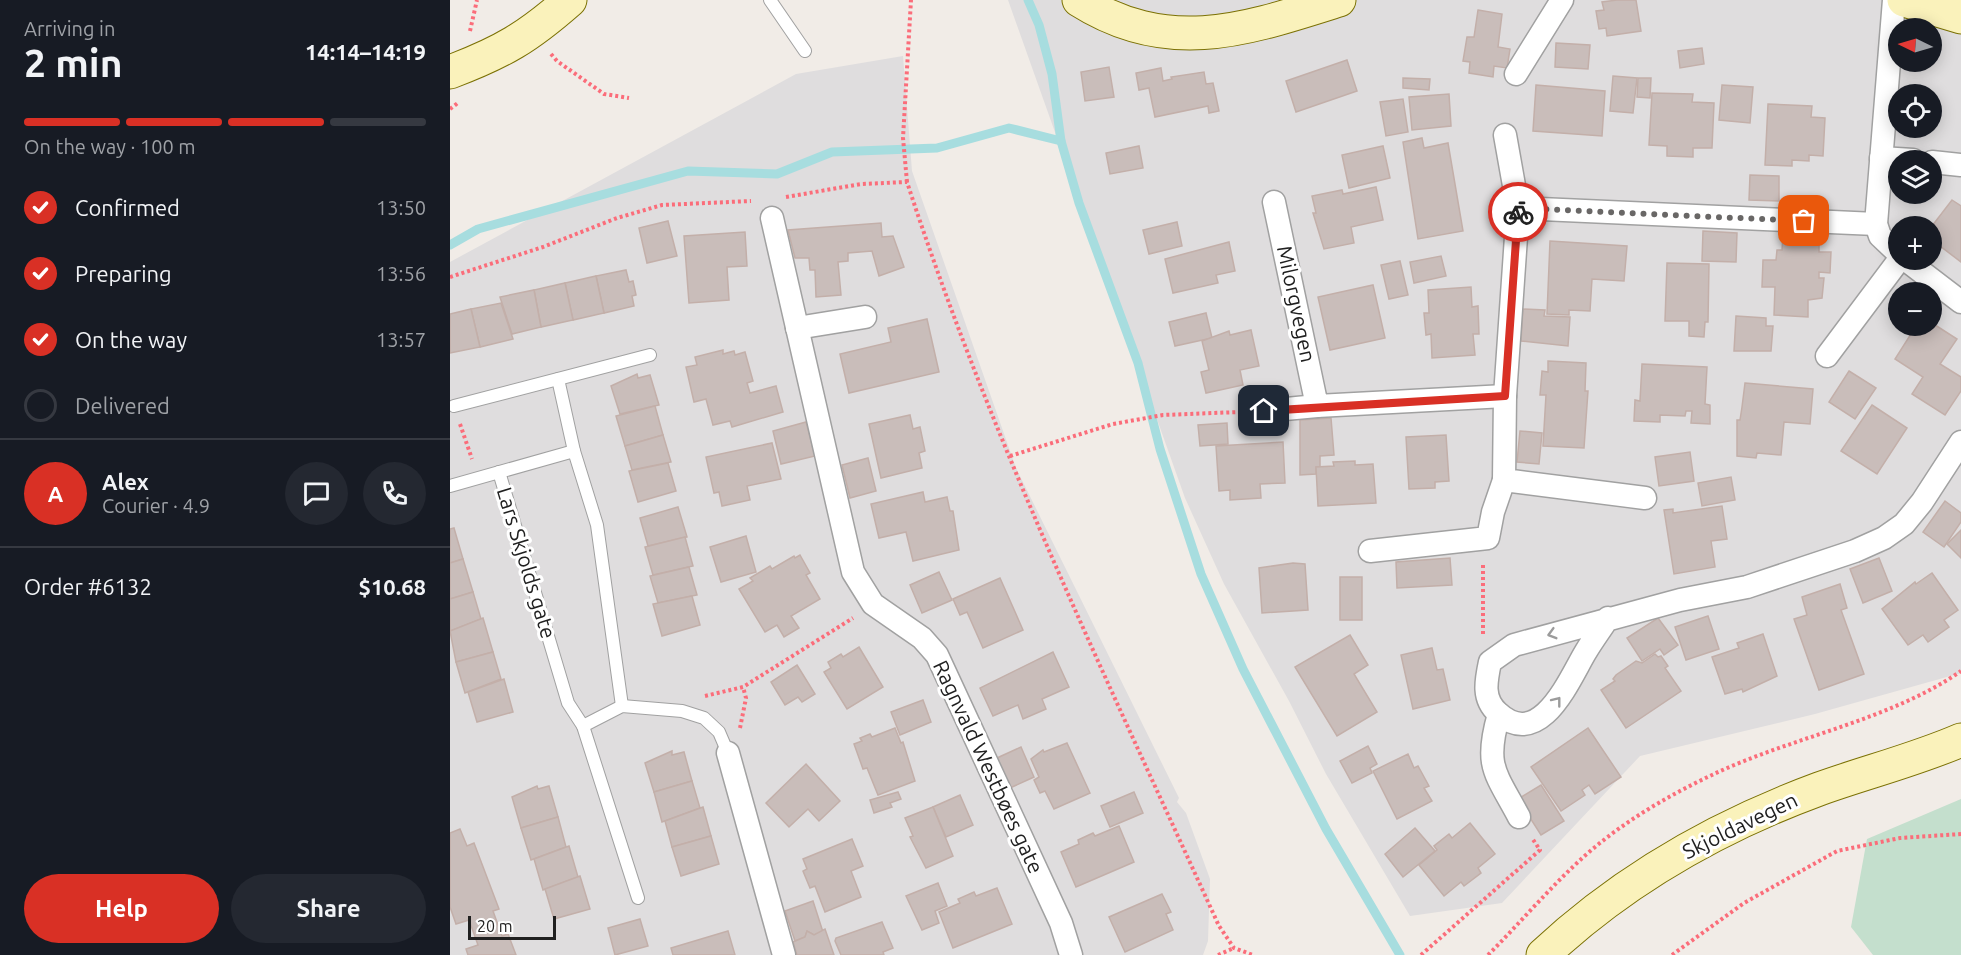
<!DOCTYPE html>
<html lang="en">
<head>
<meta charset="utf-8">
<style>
	body { margin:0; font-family:Ubuntu,sans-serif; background:#242831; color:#f1f3f6; height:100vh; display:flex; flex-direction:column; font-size:22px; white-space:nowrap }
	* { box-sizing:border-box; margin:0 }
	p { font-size:20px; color:#9ea1a6 }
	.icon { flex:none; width:33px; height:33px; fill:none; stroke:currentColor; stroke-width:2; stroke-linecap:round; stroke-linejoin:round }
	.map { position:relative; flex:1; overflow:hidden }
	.details { display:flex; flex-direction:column; background:#171b24; width:450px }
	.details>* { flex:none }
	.needle { width:39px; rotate:275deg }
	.tools { position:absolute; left:1438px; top:18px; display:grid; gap:12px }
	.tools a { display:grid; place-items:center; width:54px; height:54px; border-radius:50%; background:#171b24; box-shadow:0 3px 15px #0003; font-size:30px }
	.scale { position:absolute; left:18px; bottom:15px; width:88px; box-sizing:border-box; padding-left:6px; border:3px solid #202020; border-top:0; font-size:16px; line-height:21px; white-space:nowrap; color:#202020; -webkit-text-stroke:4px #fff; paint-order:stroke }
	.pin { position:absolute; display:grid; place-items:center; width:51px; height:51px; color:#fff; margin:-26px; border-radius:12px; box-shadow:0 3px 9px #0006 }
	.courier { position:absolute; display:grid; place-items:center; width:60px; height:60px; margin:-30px; border:4px solid #d93025; border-radius:50%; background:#fff; color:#222; box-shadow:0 2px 8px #0007 }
	.headline em { font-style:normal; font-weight:700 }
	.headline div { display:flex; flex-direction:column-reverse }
	.headline { display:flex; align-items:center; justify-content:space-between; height:102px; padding:0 24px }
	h1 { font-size:39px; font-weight:700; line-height:45px }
	.bar { display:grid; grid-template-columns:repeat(4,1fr); gap:9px 6px; align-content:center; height:72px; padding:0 24px }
	.bar i { height:8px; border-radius:4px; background:#363941 }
	.bar .active { background:#d93025 }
	.bar p { grid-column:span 4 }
	.line { display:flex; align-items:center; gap:15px; padding:0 24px; border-top:2px solid #363941 }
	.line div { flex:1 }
	.round { display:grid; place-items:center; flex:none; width:63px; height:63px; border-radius:32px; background:#242831 }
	ol { padding:0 24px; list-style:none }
	li { display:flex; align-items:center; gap:18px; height:66px }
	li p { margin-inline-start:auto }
	li .icon { padding:6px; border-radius:50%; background:#d93025; color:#fff; stroke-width:4 }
	li:last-child { color:#9ea1a6 }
	li i { width:33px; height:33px; border:3px solid #363941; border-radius:50% }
	.primary-button { display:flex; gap:12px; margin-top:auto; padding:12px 24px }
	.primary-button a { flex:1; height:69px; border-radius:36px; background:#d93025; color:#fff; font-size:24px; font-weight:700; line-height:69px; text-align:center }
	.primary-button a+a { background:#242831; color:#f1f3f6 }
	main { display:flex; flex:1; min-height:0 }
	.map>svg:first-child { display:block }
</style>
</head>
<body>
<main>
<section class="details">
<div class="headline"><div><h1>2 min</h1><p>Arriving in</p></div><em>14:14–14:19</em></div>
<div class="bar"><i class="active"></i><i class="active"></i><i class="active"></i><i></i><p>On the way · 100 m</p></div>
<ol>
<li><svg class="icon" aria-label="check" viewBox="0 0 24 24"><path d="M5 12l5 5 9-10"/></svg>Confirmed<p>13:50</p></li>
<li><svg class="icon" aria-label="check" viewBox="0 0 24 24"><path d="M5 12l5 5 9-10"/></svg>Preparing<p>13:56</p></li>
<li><svg class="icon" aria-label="check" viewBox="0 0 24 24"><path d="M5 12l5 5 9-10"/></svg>On the way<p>13:57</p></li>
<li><i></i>Delivered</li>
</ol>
<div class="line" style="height:108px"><b class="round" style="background:#d93025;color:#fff">A</b><div><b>Alex</b><p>Courier · 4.9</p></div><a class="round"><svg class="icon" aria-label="chat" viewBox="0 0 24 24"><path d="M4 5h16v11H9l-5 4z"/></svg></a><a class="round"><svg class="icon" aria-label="phone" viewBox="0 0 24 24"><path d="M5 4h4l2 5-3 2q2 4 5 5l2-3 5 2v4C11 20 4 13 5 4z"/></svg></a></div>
<div class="line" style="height:78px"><div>Order #6132</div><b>$10.68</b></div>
<div class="primary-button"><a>Help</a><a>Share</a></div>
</section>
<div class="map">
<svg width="1511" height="955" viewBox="0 0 1511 955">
	<rect width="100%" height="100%" fill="#f1ece7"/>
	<g fill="#dfddde" fill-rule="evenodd">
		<path d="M558 0H1511V673L1365 714 1190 756 1052 903 960 916 876 774 839 701 774 584 735 498ZM1449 28H1482V62H1449ZM1449 94H1482V128H1449ZM1449 160H1482V194H1449ZM1449 226H1482V260H1449ZM1449 292H1482V326H1449Z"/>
		<path d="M453 56 462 171 566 468 729 798 727 802 736 813 760 879 758 941 753 955H0V262L346 74Z"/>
	</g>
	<path fill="#c4dfcd" d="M1511 799V955H1423L1401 927 1417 839Z"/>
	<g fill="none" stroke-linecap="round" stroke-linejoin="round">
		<g stroke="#a7dddf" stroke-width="9">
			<path d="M578 0 589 25 602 74 611 141 629 203 688 363 710 449 751 574 793 669 876 829 950 955"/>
			<path d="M0 245 28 229 238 171 327 174 382 152 487 148 559 128 611 141"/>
		</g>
	</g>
	<g fill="#c9bdba" stroke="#c3afa9" stroke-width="1.5">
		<path d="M1167 0H1186L1191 31 1157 36 1156 28 1149 29 1146 11 1154 10 1152 2Z"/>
		<path d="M1028 10 1052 14 1048 47 1060 49 1057 68 1044 66 1043 77 1019 73 1020 62 1013 61 1017 37H1024Z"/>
		<path d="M1106 43 1140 45 1138 69 1105 67Z"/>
		<path d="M1252 48 1254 64 1230 68 1228 51Z"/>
		<path d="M897 60 907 91 846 112 836 81Z"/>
		<path d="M659 67 664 97 635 101 631 72Z"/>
		<path d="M711 68 713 81 722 79 721 77 754 72 756 84 763 83 769 111 759 113 758 106 705 117 699 88 689 90 686 73Z"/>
		<path d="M1163 76 1187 78 1183 113 1160 111Z"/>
		<path d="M953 78 980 79 979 90 953 88Z"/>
		<path d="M1188 78H1201L1200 98 1187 97Z"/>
		<path d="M1086 85 1155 91 1152 136 1083 131Z"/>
		<path d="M1272 85 1303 87 1300 123 1269 120Z"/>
		<path d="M1202 93 1243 94 1242 102 1264 103 1262 148H1243V157L1217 156V146L1199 145Z"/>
		<path d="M999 94 1001 126 962 130 959 97Z"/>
		<path d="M953 99 958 132 936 136 930 102Z"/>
		<path d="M1318 104 1362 106 1361 117 1375 118 1373 156 1359 155V161L1342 160V166L1315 165Z"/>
		<path d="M972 138 974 148 998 143 1013 231 968 239 953 142Z"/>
		<path d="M689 146 693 168 660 174 656 153Z"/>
		<path d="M933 146 940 178 899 188 892 155Z"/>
		<path d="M1300 175 1329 176V201L1299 200Z"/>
		<path d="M926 187 933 220 901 227 904 243 874 249 863 213H866L862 196 892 190 893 194Z"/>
		<path d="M1502 200 1511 206V262L1482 240V226Z"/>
		<path d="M218 221 227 256 197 263 189 228Z"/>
		<path d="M727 222 732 246 699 254 693 230Z"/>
		<path d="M431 223 432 237 443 236 454 267 429 276 422 251 398 253V261L388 262 391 295 366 297 365 270H360L359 258H345L338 230Z"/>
		<path d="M1253 231 1287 233 1286 262 1252 261Z"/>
		<path d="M295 232 297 266 277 267 279 300 239 303 234 236Z"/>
		<path d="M1333 235 1369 237V252H1381L1380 273 1369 272V278H1374L1372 298 1358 300V317L1324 315 1325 287H1312L1313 260H1326L1327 250H1332Z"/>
		<path d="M1100 241 1177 246 1174 281 1142 279 1140 311 1119 310V315L1097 314Z"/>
		<path d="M779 242 785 271 766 275 768 283 723 293 715 259Z"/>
		<path d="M991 256 996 276 964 283 960 262Z"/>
		<path d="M950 261 958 295 939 299 931 265Z"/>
		<path d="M1217 263 1259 264 1258 322H1255L1254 337 1239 336V321H1215Z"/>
		<path d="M176 270 179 282 183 281 186 295 182 296 184 306 154 313 146 276Z"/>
		<path d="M146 276 154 313 123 320 115 283Z"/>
		<path d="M115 283 123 320 91 327 84 290Z"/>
		<path d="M923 285 935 338 880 350 868 297Z"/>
		<path d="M1021 287 1022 307 1028 306 1029 334H1023L1025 355 982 358 981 334 976 335 974 313H979L978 290Z"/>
		<path d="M84 290 91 327 62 334 50 297Z"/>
		<path d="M51 303 63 339 30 347 21 309Z"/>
		<path d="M21 309 30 347 0 353V314Z"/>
		<path d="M1073 309 1095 310 1094 316 1120 317 1118 346 1071 341Z"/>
		<path d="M756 313 762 338 725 346 719 322Z"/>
		<path d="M1286 316 1316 318V326H1323L1321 351H1284Z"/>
		<path d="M477 319 489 372 399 393 390 354 441 342 438 328Z"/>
		<path d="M1482 323 1507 339 1490 364 1511 377V391L1495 415 1462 394 1473 377 1445 359 1466 326H1482Z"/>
		<path d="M801 330 809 366 790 370 793 385 756 393 751 372 759 370 752 341 779 331 780 335Z"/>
		<path d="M273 350V354L284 351 285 355 295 352 303 381 297 383 300 393 326 386 333 412 282 427 280 421 263 425 256 399 244 402 236 367 247 365 245 357Z"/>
		<path d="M1098 361 1136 363 1135 391H1138L1134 448 1093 446 1096 395H1090L1092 371 1098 372Z"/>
		<path d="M1192 364 1257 367 1255 404 1260 405V424L1241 423 1242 411H1236L1235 416 1210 415V422L1184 421 1185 400 1190 401Z"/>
		<path d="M1399 371 1426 388 1405 419 1379 402Z"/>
		<path d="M187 374 188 378 200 375 209 405 170 414 161 386Z"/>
		<path d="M1295 383 1363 389 1360 424 1334 422 1331 455 1307 453 1306 458 1287 456V420H1290L1292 407Z"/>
		<path d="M1422 405 1457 428 1427 474 1391 451Z"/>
		<path d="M205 406 213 435 175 446 166 416Z"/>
		<path d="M460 415 463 429 470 427 475 451 469 453 472 468 431 478 419 424Z"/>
		<path d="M881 418 884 455 870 456V467H866V474L850 475V420Z"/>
		<path d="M356 422 365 456 331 464 323 431Z"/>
		<path d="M777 423 778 444 750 446 748 425Z"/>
		<path d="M1070 431 1092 433 1089 464 1067 462Z"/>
		<path d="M213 435 221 462 182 470 175 446Z"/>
		<path d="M996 435 999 481 985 482V488L959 489 956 437Z"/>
		<path d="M833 442 835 483 810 484 811 498 780 500V490L769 491 766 446Z"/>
		<path d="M322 443 331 479 297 486 300 500 272 506 269 492 264 493 256 457Z"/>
		<path d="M1240 452 1244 481 1209 486 1205 457Z"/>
		<path d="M418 458 426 491 400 498 392 465Z"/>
		<path d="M905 461V465L923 464 926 503 868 506 866 467 884 466 883 462Z"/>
		<path d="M218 463 226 491 188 502 179 471Z"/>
		<path d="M1281 477 1285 500 1252 506 1248 483Z"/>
		<path d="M473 492 475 502 497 497 500 511H503L509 550 463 561 456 532 429 538 421 504Z"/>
		<path d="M1495 501 1511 513V522L1494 547 1473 532Z"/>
		<path d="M1272 506 1277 539 1261 541 1265 567 1224 574 1214 510 1223 509V513Z"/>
		<path d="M228 507 237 537 198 546 190 518Z"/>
		<path d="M4 528 13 559 0 563V529Z"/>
		<path d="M1511 530V558L1497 544Z"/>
		<path d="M296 536 306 572 271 582 260 547Z"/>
		<path d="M235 537 243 566 203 575 195 547Z"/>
		<path d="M350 555 360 573 356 575 370 599 341 616 349 628 334 637 327 625 315 632 289 589 303 581 300 578 320 566 322 569 344 556 345 558Z"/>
		<path d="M1000 558 1002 585 947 588 946 562Z"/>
		<path d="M1429 558 1442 591 1413 603 1400 569Z"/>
		<path d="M13 559 23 592 0 599V563Z"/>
		<path d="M843 563 855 564 858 610 812 613 809 568Z"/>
		<path d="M239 567 247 595 208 603 200 576Z"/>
		<path d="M489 572 502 600 472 613 460 585Z"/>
		<path d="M1482 573 1508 610 1494 620 1499 627 1478 642 1473 635 1458 645 1432 609 1465 582 1466 584Z"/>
		<rect x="890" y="577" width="22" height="43"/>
		<path d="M550 578 573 630 533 648 517 612 510 615 503 599Z"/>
		<path d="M1390 584 1397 608 1391 610 1414 674 1369 690 1344 619 1357 615 1352 597Z"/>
		<path d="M23 592 31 619 0 631V599Z"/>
		<path d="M242 596 250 625 212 636 203 604Z"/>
		<path d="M1258 616 1269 649 1236 660 1225 627Z"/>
		<path d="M33 618 43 652 6 662 0 631Z"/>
		<path d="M1208 618 1228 645 1214 655 1210 649 1192 661 1177 638Z"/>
		<path d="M1313 634 1327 676 1293 692 1292 689 1275 694 1262 657 1289 648 1287 643Z"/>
		<path d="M900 635 918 665 904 674 927 712 887 736 845 667Z"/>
		<path d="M409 647 433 687 397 709 374 672 381 668 378 662 391 654 393 657Z"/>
		<path d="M982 648 987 670 993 669 1000 700 963 709 951 655Z"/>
		<path d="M43 652 51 679 15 693 6 662Z"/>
		<path d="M603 652 619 687 592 699 596 709 573 719 568 705 543 716 530 688Z"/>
		<path d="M1205 654 1208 657 1211 656 1218 666 1215 668 1231 691 1176 728 1151 690 1165 681 1163 679 1166 675 1186 661 1192 663Z"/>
		<path d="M347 665 365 694 352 702 348 697 335 705 321 682Z"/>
		<path d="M54 679 63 712 27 722 18 692Z"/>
		<path d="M473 700 481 722 450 735 441 712Z"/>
		<path d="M445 728 451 743 453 742 465 781 428 795 417 768 413 769 404 744 412 741 410 738 420 734 422 737Z"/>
		<path d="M1138 728 1171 777 1145 794 1139 785 1132 790 1135 795 1111 811 1081 767Z"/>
		<path d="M617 743 640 793 604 809 595 791 590 793 584 780 589 777 581 759 593 750 594 752Z"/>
		<path d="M918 746 927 764 920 768 922 773 902 783 890 761Z"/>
		<path d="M571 747 584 777 560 788 547 758Z"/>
		<path d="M222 751V755L234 752 242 781 204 792 195 763Z"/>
		<path d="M958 754 964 768 968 766 979 786 974 788 982 801 947 819 923 771Z"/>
		<path d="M356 764 390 801 369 821 358 809 339 827 316 803Z"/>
		<path d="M242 781 250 808 212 822 204 792Z"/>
		<path d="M1091 785 1114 821 1091 835 1068 799Z"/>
		<path d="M87 786 88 789 99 786 108 817 71 828 62 797Z"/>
		<path d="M448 792 451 799 440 803 442 807 424 813 420 800Z"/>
		<path d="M684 792 693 813 660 827 651 806Z"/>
		<path d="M510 795 523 825 496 837 483 807Z"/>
		<path d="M253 807 261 836 222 847 215 821Z"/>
		<path d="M483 807 503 856 476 868 460 837 463 836 455 818Z"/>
		<path d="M108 817 116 847 81 860 71 828Z"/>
		<path d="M1020 823 1045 854 1028 868 1031 873 1014 886 1011 882 994 896 969 865 987 850 984 846 999 834 1002 838Z"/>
		<path d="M669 826 684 862 626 887 611 852 629 844 628 840 643 833 645 836Z"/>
		<path d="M965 828 985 851 953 877 935 854Z"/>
		<path d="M10 829 17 846 24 843 49 909 43 911 52 936 58 934 66 955H18L16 949 28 945 19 920 6 924 0 907V833Z"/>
		<path d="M261 836 269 864 231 876 222 847Z"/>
		<path d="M402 839 413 866 401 871 411 897 375 912 365 886 360 888 353 871 357 869 353 859Z"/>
		<path d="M119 846 128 877 93 890 84 859Z"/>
		<path d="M130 876 140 909 104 919 95 889Z"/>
		<path d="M488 883 497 906 485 911 489 923 472 930 456 896Z"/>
		<path d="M547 888 562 924 503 948 489 912 510 903 508 899 524 892 526 896Z"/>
		<path d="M712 894 721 912 716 914 723 930 675 952 659 917Z"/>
		<path d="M363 901 373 932 364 935 357 931 355 937 345 941 335 911Z"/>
		<path d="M190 919 198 946 165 955 158 928Z"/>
		<path d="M432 922 443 948 433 952 434 955H391L385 941 386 938Z"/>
		<path d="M375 929 384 955H347L343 942 355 937 357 931 364 935Z"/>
		<path d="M278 931 285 955H223L221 948Z"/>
	</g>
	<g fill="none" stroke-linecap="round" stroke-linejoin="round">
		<defs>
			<g id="lane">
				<path d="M320 0 355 51"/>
				<path d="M108 379 124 451 147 525 172 706"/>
				<path d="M4 406 200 355"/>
				<path d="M49 472 118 703 133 726 188 898"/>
				<path d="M0 486 124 451"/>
				<path d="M133 726 172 706 232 711 254 718 269 732 278 753"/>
			</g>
			<g id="street">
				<path d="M1444 0 1426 224 1430 236 1449 254"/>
				<path d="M1066 74 1112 0"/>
				<path d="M1055 135 1068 208"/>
				<path d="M1431 158 1463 160"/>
				<path d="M1482 162 1511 165"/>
				<path d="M824 202 867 406 1055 396"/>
				<path d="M322 218 403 572 423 604 472 638 487 655 611 923 621 955"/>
				<path d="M1456 260 1511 302"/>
				<path d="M347 328 415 317"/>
				<path d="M1377 356 1449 260"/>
				<path d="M814 411 867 406"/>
				<path d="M1195 498 1054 480 1055 396 1068 208 1426 224"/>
				<path d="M920 551 1038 538 1043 512 1054 480"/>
				<path d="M1158 618C1151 629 1142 641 1135 653 1119 680 1090 751 1048 713 1032 699 1036 681 1040 662L1064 645 1230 600 1297 587 1405 551 1434 538 1454 524 1472 502 1511 442"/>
				<path d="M1049 714C1034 766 1045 772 1069 817"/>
				<path d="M278 753 334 955"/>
			</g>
			<g id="secondary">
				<path d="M629 0C719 57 797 29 889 0"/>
				<path d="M1454 0 1511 17"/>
				<path d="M0 72C53 52 78 37 120 0"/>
				<path d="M1093 955C1173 880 1266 827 1369 789 1416 772 1465 760 1511 740"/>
			</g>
		</defs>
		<use href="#lane" stroke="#a1a1a1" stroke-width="14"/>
		<use href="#street" stroke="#a1a1a1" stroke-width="25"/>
		<use href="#secondary" stroke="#7b7104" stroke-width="35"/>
		<g stroke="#fb6d7a" stroke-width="4" stroke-dasharray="3 3" stroke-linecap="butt">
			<path d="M20 31 27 0"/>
			<path d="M101 54 107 61 154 94 179 98"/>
			<path d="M0 109 9 102"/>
			<path d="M457 182 453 138 461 0"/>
			<path d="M336 197 411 184 457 182C540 438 658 682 769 926L784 948 803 955"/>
			<path d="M0 277 93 247 167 218 212 205 301 201"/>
			<path d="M10 424 22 459"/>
			<path d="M560 456 663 424 713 415 789 412"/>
			<path d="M1033 565V636"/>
			<path d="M255 696 293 687 403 618"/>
			<path d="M290 728 296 698 293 687"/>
			<path d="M768 955 784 948"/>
			<path d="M971 955 1090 850 1082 838"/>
			<path d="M1038 955C1068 925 1096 892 1127 863 1166 826 1215 797 1264 774 1342 737 1441 720 1511 671"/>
			<path d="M1222 955 1294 903 1387 851 1450 838 1511 834"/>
		</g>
		<use href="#lane" stroke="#fff" stroke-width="12"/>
		<use href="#street" stroke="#fff" stroke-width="22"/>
		<use href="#secondary" stroke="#faf2bb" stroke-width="33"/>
	</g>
	<defs><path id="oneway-chevron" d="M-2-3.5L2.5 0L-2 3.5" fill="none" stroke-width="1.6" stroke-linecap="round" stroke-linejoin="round" transform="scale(1.5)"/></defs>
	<g stroke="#9b9b9b">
		<use href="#oneway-chevron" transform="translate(1102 634) rotate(164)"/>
		<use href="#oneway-chevron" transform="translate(1107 701) rotate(-52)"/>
	</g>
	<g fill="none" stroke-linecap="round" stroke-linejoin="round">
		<path stroke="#696766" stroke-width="6" stroke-dasharray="0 10.8" d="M1068 212V208L1354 221"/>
		<path stroke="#d93025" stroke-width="8" d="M814 411 1055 396 1068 212"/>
	</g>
	<g text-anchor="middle" stroke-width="6" stroke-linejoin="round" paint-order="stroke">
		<g font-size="21" fill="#202020" stroke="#fff">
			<text transform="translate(846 304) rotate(78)" y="7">Milorgvegen</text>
			<text transform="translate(76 563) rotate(73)" y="7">Lars Skjolds gate</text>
			<text transform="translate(538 767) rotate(65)" y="7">Ragnvald Westbøes gate</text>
			<text transform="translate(1290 826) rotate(-26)" y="7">Skjoldavegen</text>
		</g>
	</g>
</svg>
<div class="tools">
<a><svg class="needle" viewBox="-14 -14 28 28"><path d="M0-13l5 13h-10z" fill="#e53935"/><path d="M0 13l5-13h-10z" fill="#9ea1a6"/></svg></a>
<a><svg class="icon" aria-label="locate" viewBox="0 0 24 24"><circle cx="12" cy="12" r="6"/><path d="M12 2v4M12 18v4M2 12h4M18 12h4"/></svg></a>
<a><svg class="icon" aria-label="layers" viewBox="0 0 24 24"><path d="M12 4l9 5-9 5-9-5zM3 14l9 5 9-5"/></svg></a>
<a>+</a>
<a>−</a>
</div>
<div class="scale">20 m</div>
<div class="pin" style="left:1354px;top:221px;background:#ea580c"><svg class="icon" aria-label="bag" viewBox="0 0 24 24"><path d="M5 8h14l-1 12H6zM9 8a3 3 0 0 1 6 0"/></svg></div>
<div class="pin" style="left:814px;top:411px;background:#1f2937"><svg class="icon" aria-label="home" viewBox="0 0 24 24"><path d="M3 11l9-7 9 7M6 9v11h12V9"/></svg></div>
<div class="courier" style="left:1068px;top:212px"><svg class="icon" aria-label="bike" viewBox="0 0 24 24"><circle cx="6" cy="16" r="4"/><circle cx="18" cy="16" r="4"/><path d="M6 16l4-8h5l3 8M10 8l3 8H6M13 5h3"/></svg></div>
</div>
</main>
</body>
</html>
